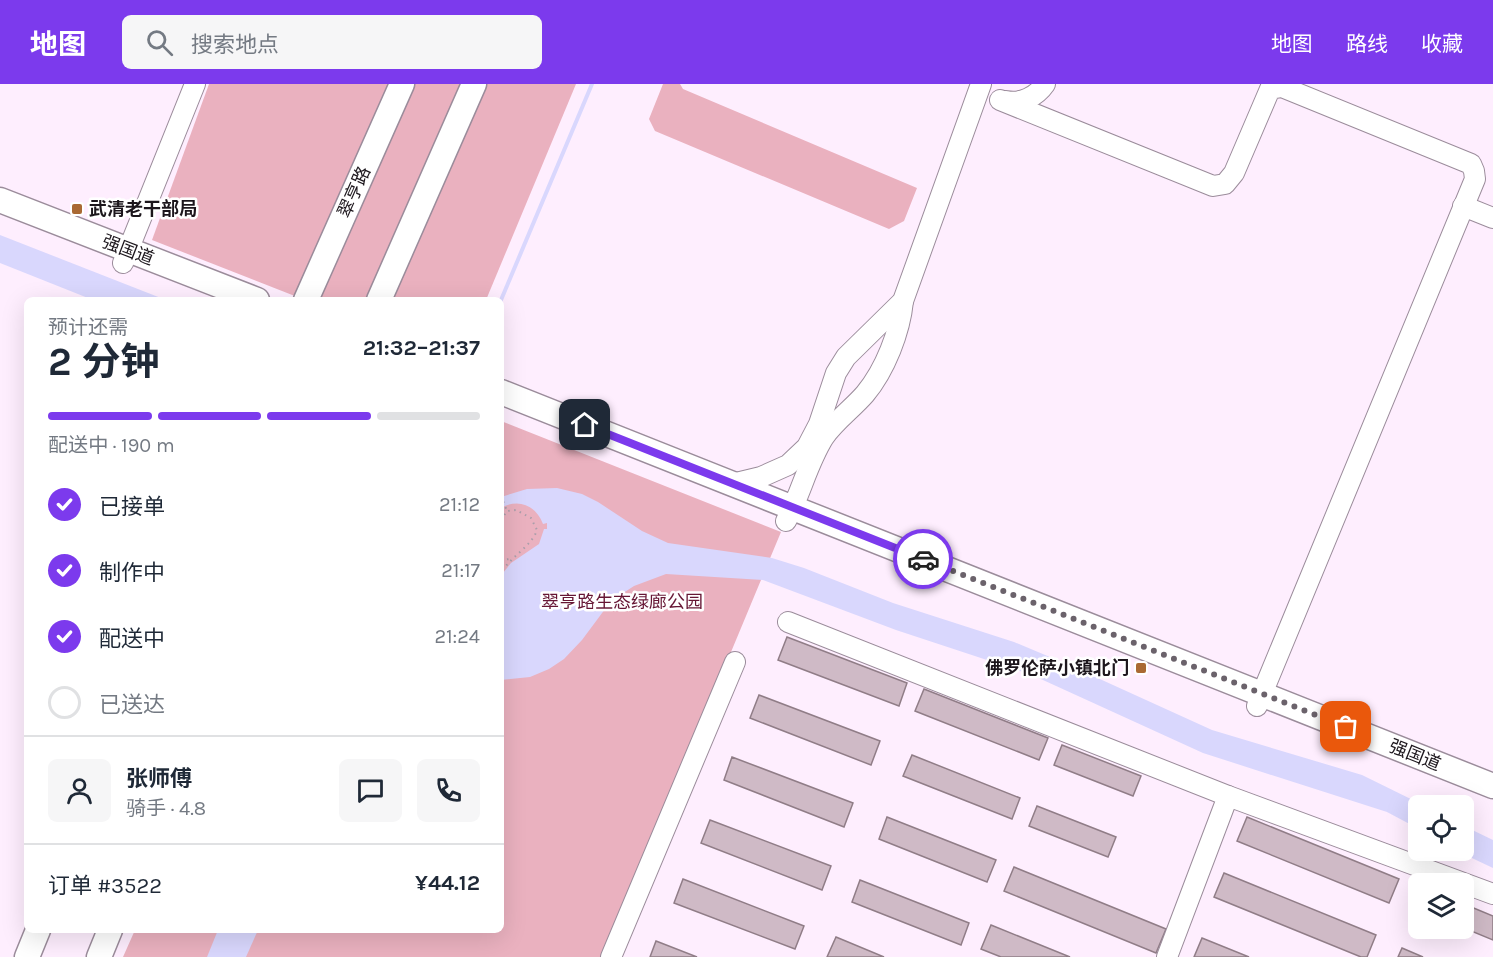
<!DOCTYPE html>
<html lang="zh">
<head>
<meta charset="utf-8">
<style>
	body { margin:0; font-family:Karla,"Noto Sans SC",sans-serif; background:#f6f6f7; color:#1f2937; height:100vh; display:flex; flex-direction:column; font-size:22px; white-space:nowrap }
	* { box-sizing:border-box; margin:0 }
	p { font-size:20px; color:#747a83 }
	.icon { flex:none; width:33px; height:33px; fill:none; stroke:currentColor; stroke-width:2; stroke-linecap:round; stroke-linejoin:round }
	.map { position:relative; flex:1; overflow:hidden }
	.side { position:absolute; left:24px; top:213px; width:480px; height:636px; display:flex; flex-direction:column; background:#fff; border-radius:9px; box-shadow:0 6px 24px #0002 }
	.side>* { flex:none }
	.buttons { position:absolute; left:1408px; top:711px; display:grid; gap:12px }
	.buttons a { display:grid; place-items:center; width:66px; height:66px; border-radius:9px; background:#fff; box-shadow:0 6px 24px #0002; font-size:30px }
	.pin { position:absolute; display:grid; place-items:center; width:51px; height:51px; color:#fff; margin:-26px; border-radius:12px; box-shadow:0 3px 9px #0006 }
	.courier { position:absolute; display:grid; place-items:center; width:60px; height:60px; margin:-30px; border:4px solid #7c3aed; border-radius:50%; background:#fff; color:#222; box-shadow:0 2px 8px #0007 }
	.headline em { font-style:normal; font-weight:700 }
	.headline div { display:flex; flex-direction:column-reverse }
	.headline { display:flex; align-items:center; justify-content:space-between; height:102px; padding:0 24px }
	h1 { font-size:39px; font-weight:700; line-height:45px }
	.bar { display:grid; grid-template-columns:repeat(4,1fr); gap:9px 6px; align-content:center; height:72px; padding:0 24px }
	.bar i { height:8px; border-radius:4px; background:#e0e1e3 }
	.bar .on { background:#7c3aed }
	.bar p { grid-column:span 4 }
	.line { display:flex; align-items:center; gap:15px; padding:0 24px; border-top:2px solid #e0e1e3 }
	.line div { flex:1 }
	.round { display:grid; place-items:center; flex:none; width:63px; height:63px; border-radius:9px; background:#f6f6f7 }
	ol { padding:0 24px; list-style:none }
	li { display:flex; align-items:center; gap:18px; height:66px }
	li p { margin-inline-start:auto }
	li .icon { padding:6px; border-radius:50%; background:#7c3aed; color:#fff; stroke-width:4 }
	li:last-child { color:#747a83 }
	li i { width:33px; height:33px; border:3px solid #e0e1e3; border-radius:50% }
	header { display:flex; align-items:center; gap:36px; box-sizing:border-box; height:84px; padding:0 30px; background:#7c3aed; color:#fff }
	header strong { font-size:28px }
	nav { display:flex; gap:33px; margin-inline-start:auto; font-size:21px }
	.search { width:420px; height:54px; background:#f6f6f7; display:flex; align-items:center; gap:15px; box-sizing:border-box; padding:0 21px; border-radius:9px; color:#747a83; font-size:22px }
	.map>svg:first-child { display:block }
</style>
</head>
<body>
<header>
<strong>地图</strong>
<div class="search"><svg class="icon" aria-label="search" viewBox="0 0 24 24"><circle cx="10" cy="10" r="6"/><path d="M15 15l6 6"/></svg>搜索地点</div>
<nav><a>地图</a><a>路线</a><a>收藏</a></nav>
</header>
<div class="map">
<svg width="1493" height="873" viewBox="0 0 1493 873">
	<rect width="100%" height="100%" fill="#feeefe"/>
	<g fill="#eab1bf">
		<path d="M209 0H576L486 216H305L152 156Z"/>
		<path d="M663 0H680L683 5 917 104 904 137 889 145 655 47 649 35Z"/>
		<path d="M501 337 781 448 604 873H123L135 846H501Z"/>
	</g>
	<g fill="#d9d7fd">
		<path d="M0 151 166 216H93L0 179Z"/>
		<path d="M557 404 582 410 598 418 642 447 668 459 772 474 804 484 893 519 1014 558 1069 581 1212 646 1362 691 1423 721 1419 722V745L1387 728 1203 669 1032 591 896 546 763 496 666 490 634 502 611 517 582 556 564 575 549 585 530 593 501 596V537L504 528 501 502 503 489 511 479 539 460 544 445H547V439L543 440C536 421 518 414 501 424V413L527 405Z"/>
		<path d="M1464 742 1493 756V784L1457 767 1464 766Z"/>
		<path d="M218 846H258L246 873H207Z"/>
	</g>
	<g fill="none" stroke-linecap="round" stroke-linejoin="round">
		<path stroke="#d9d7fd" stroke-width="4" d="M501 216 592 0"/>
	</g>
	<g fill="#cfbac6" stroke="#907d87" stroke-width="1.5">
		<path d="M787 553 907 599 899 622 778 576Z"/>
		<path d="M924 605 1048 654 1039 676 915 627Z"/>
		<path d="M759 611 880 657 871 681 750 634Z"/>
		<path d="M1062 661 1141 692 1133 712 1054 681Z"/>
		<path d="M912 671 1020 714 1012 735 903 692Z"/>
		<path d="M732 673 853 719 844 743 724 696Z"/>
		<path d="M1037 722 1116 753 1108 773 1029 742Z"/>
		<path d="M887 733 996 776 987 798 879 755Z"/>
		<path d="M1247 733 1399 795 1389 819 1237 757Z"/>
		<path d="M710 736 831 782 822 806 701 759Z"/>
		<path d="M1014 783 1166 845 1156 869 1004 807Z"/>
		<path d="M1224 789 1376 851 1367 873H1361L1214 813Z"/>
		<path d="M683 795 804 842 795 865 674 819Z"/>
		<path d="M860 796 969 839 961 861 852 818Z"/>
		<path d="M1464 820 1493 832V856L1464 844Z"/>
		<path d="M991 841 1070 873H1001L981 865Z"/>
		<path d="M836 853 884 873H827Z"/>
		<path d="M1202 854 1249 873H1194Z"/>
		<path d="M656 857 697 873H650Z"/>
		<path d="M1402 864 1423 873H1398Z"/>
	</g>
	<g fill="none" stroke-linecap="round" stroke-linejoin="round">
		<defs>
			<g id="minor">
				<path d="M1000 16 1213 102 1225 100 1234 89 1270 5 1282 3 1471 80 1474 87 1475 95 1257 622"/>
				<path d="M1006 17C1021 20 1036 13 1045 0"/>
				<path d="M1463 122 1493 134"/>
				<path d="M123 179 195 0"/>
				<path d="M732 400 761 393 788 381 807 363 819 340 836 289 846 273 903 217 981 0"/>
				<path d="M786 437C801 410 807 380 824 353 835 337 852 325 865 310 885 286 900 248 903 217"/>
				<path d="M788 538 1228 712 1167 873"/>
				<path d="M1228 712 1493 810"/>
				<path d="M611 873 735 578"/>
			</g>
			<g id="major">
				<path d="M0 116 257 216"/>
				<path d="M306 216 402 0"/>
				<path d="M379 216 474 0"/>
				<path d="M501 308 1493 702"/>
				<path d="M27 873 38 846"/>
				<path d="M99 873 110 846"/>
			</g>
		</defs>
		<use href="#minor" stroke="#9b8c9b" stroke-width="22"/>
		<use href="#major" stroke="#9b8c9b" stroke-width="27"/>
		<g stroke="#aa9eaa" stroke-width="2" stroke-dasharray="1.5 4.5" stroke-linecap="butt">
			<path d="M501 412 507 427"/>
			<path d="M501 436 507 427 516 426 531 434 537 446C532 462 510 473 501 489"/>
			<path d="M501 476 510 475"/>
			<path d="M501 515V531"/>
		</g>
		<use href="#minor" stroke="#fff" stroke-width="20"/>
		<use href="#major" stroke="#fff" stroke-width="24"/>
	</g>
	<g fill="none" stroke-linecap="round" stroke-linejoin="round">
		<path stroke="#6b626b" stroke-width="6" stroke-dasharray="0 10.8" d="M923 475 1346 643"/>
		<path stroke="#7c3aed" stroke-width="8" d="M585 341 923 475"/>
	</g>
	<g fill="#aa6933" stroke="#fff" stroke-width="2">
		<rect x="71" y="119" width="12" height="12" rx="3"/>
		<rect x="1135" y="578" width="12" height="12" rx="3"/>
	</g>
	<g text-anchor="middle" stroke-width="5" stroke-linejoin="round" paint-order="stroke">
		<g font-size="18" fill="#1c161c" stroke="#fff">
			<text transform="translate(354 108) rotate(-66)" y="6">翠亨路</text>
			<text transform="translate(128 166) rotate(21)" y="6">强国道</text>
			<text transform="translate(1415 671) rotate(22)" y="6">强国道</text>
		</g>
		<g font-size="18" font-weight="bold" fill="#1c161c" stroke="#fff" text-anchor="start">
			<text x="89" y="131">武清老干部局</text>
			<text x="1129" y="590" text-anchor="end">佛罗伦萨小镇北门</text>
		</g>
		<g font-size="18" fill="#661634" stroke="#fff">
			<text x="622" y="524">翠亨路生态绿廊公园</text>
		</g>
	</g>
</svg>
<div class="buttons">
<a><svg class="icon" aria-label="locate" viewBox="0 0 24 24"><circle cx="12" cy="12" r="6"/><path d="M12 2v4M12 18v4M2 12h4M18 12h4"/></svg></a>
<a><svg class="icon" aria-label="layers" viewBox="0 0 24 24"><path d="M12 4l9 5-9 5-9-5zM3 14l9 5 9-5"/></svg></a>
</div>
<div class="pin" style="left:1346px;top:643px;background:#ea580c"><svg class="icon" aria-label="bag" viewBox="0 0 24 24"><path d="M5 8h14l-1 12H6zM9 8a3 3 0 0 1 6 0"/></svg></div>
<div class="pin" style="left:585px;top:341px;background:#1f2937"><svg class="icon" aria-label="home" viewBox="0 0 24 24"><path d="M3 11l9-7 9 7M6 9v11h12V9"/></svg></div>
<div class="courier" style="left:923px;top:475px"><svg class="icon" aria-label="car" viewBox="0 0 24 24"><path d="M5 17H2v-5l4-1 3-4h7l3 4 3 1v5h-3M9 17h6M6 11h13"/><circle cx="7" cy="17" r="2"/><circle cx="17" cy="17" r="2"/></svg></div>
<section class="side">
<div class="headline"><div><h1>2 分钟</h1><p>预计还需</p></div><em>21:32–21:37</em></div>
<div class="bar"><i class="on"></i><i class="on"></i><i class="on"></i><i></i><p>配送中 · 190 m</p></div>
<ol>
<li><svg class="icon" aria-label="check" viewBox="0 0 24 24"><path d="M5 12l5 5 9-10"/></svg>已接单<p>21:12</p></li>
<li><svg class="icon" aria-label="check" viewBox="0 0 24 24"><path d="M5 12l5 5 9-10"/></svg>制作中<p>21:17</p></li>
<li><svg class="icon" aria-label="check" viewBox="0 0 24 24"><path d="M5 12l5 5 9-10"/></svg>配送中<p>21:24</p></li>
<li><i></i>已送达</li>
</ol>
<div class="line" style="height:108px"><a class="round"><svg class="icon" aria-label="person" viewBox="0 0 24 24"><circle cx="12" cy="8" r="4"/><path d="M4 21q1-7 8-7t8 7"/></svg></a><div><b>张师傅</b><p>骑手 · 4.8</p></div><a class="round"><svg class="icon" aria-label="chat" viewBox="0 0 24 24"><path d="M4 5h16v11H9l-5 4z"/></svg></a><a class="round"><svg class="icon" aria-label="phone" viewBox="0 0 24 24"><path d="M5 4h4l2 5-3 2q2 4 5 5l2-3 5 2v4C11 20 4 13 5 4z"/></svg></a></div>
<div class="line" style="height:78px"><div>订单 #3522</div><b>¥44.12</b></div>
</section>
</div>
</body>
</html>
